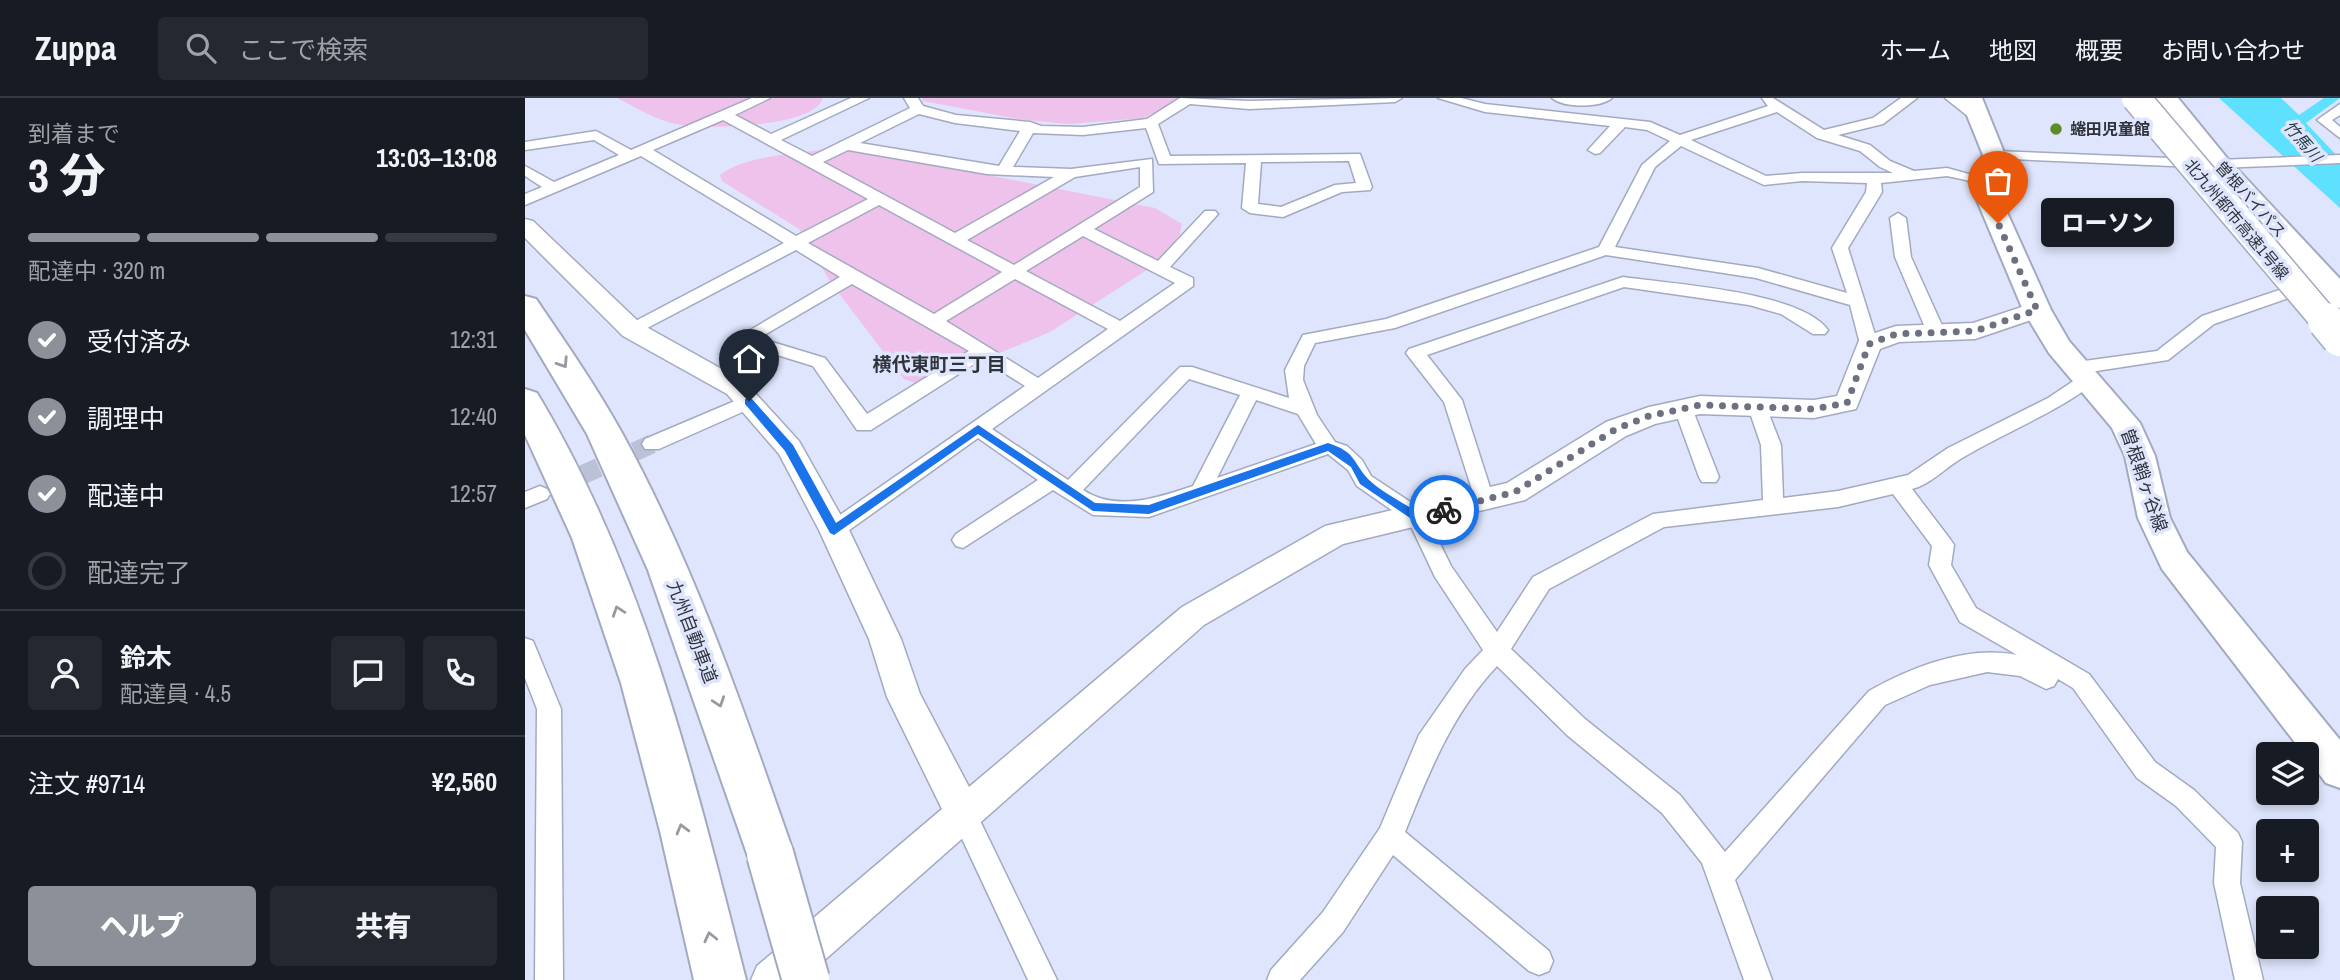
<!DOCTYPE html>
<html lang="ja">
<head>
<meta charset="utf-8">
<style>
	body { margin:0; font-family:"Archivo Narrow","Noto Sans JP",sans-serif; background:#242831; color:#f1f3f6; height:100vh; display:flex; flex-direction:column; font-size:26px; white-space:nowrap }
	* { box-sizing:border-box; margin:0 }
	p { font-size:23px; color:#9ea1a6 }
	.icon { flex:none; width:38px; height:38px; fill:none; stroke:currentColor; stroke-width:2; stroke-linecap:round; stroke-linejoin:round }
	.map { position:relative; flex:1; overflow:hidden }
	.side { display:flex; flex-direction:column; background:#171b24; width:525px }
	.side>* { flex:none }
	.tools { position:absolute; left:1731px; top:644px; display:grid; gap:14px }
	.tools a { display:grid; place-items:center; width:63px; height:63px; border-radius:7px; background:#171b24; box-shadow:0 4px 10px #0003; font-size:35px }
	.pin { position:absolute; display:grid; place-items:center; width:60px; height:60px; color:#fff; margin:-72px -30px; border-radius:50% 50% 50% 0; rotate:-45deg; box-shadow:0 0 7px #0007 }
	.pin .icon { rotate:45deg }
	.courier { position:absolute; display:grid; place-items:center; width:70px; height:70px; margin:-35px; border:5px solid #1a73e8; border-radius:50%; background:#fff; color:#222; box-shadow:0 2px 9px #0007 }
	.bubble { position:absolute; height:49px; border-radius:7px; background:#171b24; box-shadow:0 4px 10px #0003; font-size:23px; font-weight:800; line-height:49px; text-align:center }
	.summary em { font-style:normal; font-weight:800 }
	.summary div { display:flex; flex-direction:column-reverse }
	.summary { display:flex; align-items:center; justify-content:space-between; height:119px; padding:0 28px }
	h1 { font-size:46px; font-weight:800; line-height:52px }
	.bar { display:grid; grid-template-columns:repeat(4,1fr); gap:10px 7px; align-content:center; height:84px; padding:0 28px }
	.bar i { height:9px; border-radius:5px; background:#363941 }
	.bar .current { background:#8c9099 }
	.bar p { grid-column:span 4 }
	.line { display:flex; align-items:center; gap:18px; padding:0 28px; border-top:2px solid #363941 }
	.line div { flex:1 }
	.round { display:grid; place-items:center; flex:none; width:74px; height:74px; border-radius:7px; background:#242831 }
	ol { padding:0 28px; list-style:none }
	li { display:flex; align-items:center; gap:21px; height:77px }
	li p { margin-inline-start:auto }
	li .icon { padding:7px; border-radius:50%; background:#8c9099; color:#fff; stroke-width:4 }
	li:last-child { color:#9ea1a6 }
	li i { width:38px; height:38px; border:4px solid #363941; border-radius:50% }
	.cta { display:flex; gap:14px; margin-top:auto; padding:14px 28px }
	.cta a { flex:1; height:80px; border-radius:7px; background:#8c9099; color:#fff; font-size:28px; font-weight:800; line-height:80px; text-align:center }
	.cta a+a { background:#242831; color:#f1f3f6 }
	header { display:flex; align-items:center; gap:42px; box-sizing:border-box; height:98px; padding:0 35px; background:#171b24; border-bottom:2px solid #363941 }
	header strong { font-size:33px }
	nav { display:flex; gap:38px; margin-inline-start:auto; font-size:24px }
	.search { width:490px; height:63px; background:#242831; display:flex; align-items:center; gap:18px; box-sizing:border-box; padding:0 24px; border-radius:7px; color:#9ea1a6; font-size:26px }
	main { display:flex; flex:1; min-height:0 }
	.map>svg:first-child { display:block }
</style>
</head>
<body>
<header>
<strong>Zuppa</strong>
<div class="search"><svg class="icon" aria-label="search" viewBox="0 0 24 24"><circle cx="10" cy="10" r="6"/><path d="M15 15l6 6"/></svg>ここで検索</div>
<nav><a>ホーム</a><a>地図</a><a>概要</a><a>お問い合わせ</a></nav>
</header>
<main>
<section class="side">
<div class="summary"><div><h1>3 分</h1><p>到着まで</p></div><em>13:03–13:08</em></div>
<div class="bar"><i class="current"></i><i class="current"></i><i class="current"></i><i></i><p>配達中 · 320 m</p></div>
<ol>
<li><svg class="icon" aria-label="check" viewBox="0 0 24 24"><path d="M5 12l5 5 9-10"/></svg>受付済み<p>12:31</p></li>
<li><svg class="icon" aria-label="check" viewBox="0 0 24 24"><path d="M5 12l5 5 9-10"/></svg>調理中<p>12:40</p></li>
<li><svg class="icon" aria-label="check" viewBox="0 0 24 24"><path d="M5 12l5 5 9-10"/></svg>配達中<p>12:57</p></li>
<li><i></i>配達完了</li>
</ol>
<div class="line" style="height:126px"><a class="round"><svg class="icon" aria-label="person" viewBox="0 0 24 24"><circle cx="12" cy="8" r="4"/><path d="M4 21q1-7 8-7t8 7"/></svg></a><div><b>鈴木</b><p>配達員 · 4.5</p></div><a class="round"><svg class="icon" aria-label="chat" viewBox="0 0 24 24"><path d="M4 5h16v11H9l-5 4z"/></svg></a><a class="round"><svg class="icon" aria-label="phone" viewBox="0 0 24 24"><path d="M5 4h4l2 5-3 2q2 4 5 5l2-3 5 2v4C11 20 4 13 5 4z"/></svg></a></div>
<div class="line" style="height:91px"><div>注文 #9714</div><b>¥2,560</b></div>
<div class="cta"><a>ヘルプ</a><a>共有</a></div>
</section>
<div class="map">
<svg width="1815" height="882" viewBox="0 0 1815 882">
	<rect width="100%" height="100%" fill="#dee5fc"/>
	<g fill="#efc2eb">
		<path d="M92 0H298C289 30 179 32 151 26 131 22 110 9 92 0Z"/>
		<path d="M397 0H656L619 20 543 26 493 21 398 3Z"/>
		<path d="M307 51 346 54 630 110 657 126 655 136 636 163 525 234 405 284 390 285 379 281 306 185 274 131 197 83 195 77C220 57 275 55 307 51Z"/>
	</g>
	<path fill="#5ee0ff" d="M1694 0H1756L1774 17 1799 0H1815L1781 25 1815 61V110Z"/>
	<g fill="none" stroke-linecap="round" stroke-linejoin="round">
		<path stroke="#bbc1d6" stroke-width="19" stroke-dasharray="19 10" stroke-linecap="butt" d="M30 389 127 346"/>
		<defs>
			<g id="street">
				<path d="M227 0H245L210 17 246 36 326 0H344L256 42 287 58 385 10 379 0H393L398 8 431 17 505 24 516 28 558 29 622 21 655 0 724 3 877 0 870 4 724 11 665 6 633 26 645 58 835 56 847 89 845 92 817 94 758 119 725 115 717 110 721 65 634 66 621 30 558 37 508 35 488 69 546 71 627 61 628 94 569 131 633 163 680 113H690L693 116 645 169 668 180V188L467 331 543 382 655 269H667L764 300 760 272 778 237 861 221 1074 149 1117 67 1145 43 1122 32 1100 29 1075 55 1070 56 1063 52 1085 28 960 14 913 0H936L960 6 1125 24 1155 37 1243 8 1237 0H1248L1299 32 1348 20 1376 0H1392L1358 26 1313 37 1345 47 1365 63 1389 73 1422 70 1462 81 1455 85 1422 78 1356 85 1357 94 1323 150 1353 246 1350 250 1344 252 1335 246 1325 207 1231 180 1081 157 870 230 790 245 779 268 778 282 792 317 810 344 822 348 837 362 846 378 899 413 926 468 972 534 1008 479 1128 416 1238 402 1236 347 1222 306 1224 301H1238L1256 347 1258 400 1313 393 1383 377 1423 350 1523 300 1556 278H1568L1571 282 1568 286C1527 317 1480 334 1437 360 1420 370 1406 386 1387 391L1425 441 1429 447 1426 467 1451 510 1564 576 1630 664 1669 692 1713 735 1717 744 1715 785 1738 882H1710L1689 785 1691 749 1651 708 1612 680 1548 590 1533 581 1529 588 1521 591 1495 578 1462 574 1405 587 1360 607 1210 782 1247 882H1219L1177 765 1137 715 1042 637 972 568C927 616 904 674 880 734L1024 853 1028 863 1024 873 1014 877 1004 873 868 757 818 834 775 882H742L746 872 798 814 855 730 894 637 940 571 958 552 910 479 884 424 832 388 823 372 803 356 624 419 568 417 528 392 438 450 431 448 427 442 431 436 513 382 453 340 316 438H302L299 432 302 426 500 288 457 261 346 332H332L288 268 213 245 210 241 315 179 271 152 107 238 98 232 101 228 259 145 116 58 0 107V96L17 89 0 78V68L29 84 94 57 69 42 0 52V44L71 33 106 52ZM1252 14 1292 40 1335 53 1355 69 1368 75H1277L1241 78 1166 42ZM394 16 430 25 495 33 474 68 335 45ZM198 22 343 101 271 138 128 52ZM1156 48 1239 87 1277 83 1342 85 1341 94 1307 150 1322 195 1233 170 1090 149 1130 69ZM323 52 462 76 529 79 430 135 298 64ZM824 63 831 85 810 87 756 109 733 106 736 64ZM615 69V89L489 167 442 142 550 79ZM354 107 477 174 409 216 283 145ZM558 138 650 185 595 223 501 173ZM490 181 583 231 513 280 421 223ZM327 186 444 253 342 316 300 260 234 240ZM664 281 715 297 668 388C633 400 591 414 558 392ZM731 302 773 316 791 346 692 380ZM1368 396 1407 448 1404 467 1435 524 1492 557C1442 547 1387 569 1344 593L1200 754 1155 697 1060 621 986 551 1024 491 1139 429 1313 409Z"/>
				<path d="M1027 0H1087C1075 10 1039 10 1027 0Z"/>
				<path d="M1420 0H1436L1461 20 1449 23Z"/>
				<path d="M1815 6V17L1807 22 1815 29V40L1792 22Z"/>
				<path d="M1469 53 1693 62 1815 57V65L1693 70 1464 60 1462 57Z"/>
				<path d="M1373 115 1381 120 1386 159 1420 234 1417 238 1411 240 1402 234 1370 159 1365 120Z"/>
				<path d="M1098 179C1145 186 1275 193 1303 232L1300 236H1288L1256 216 1224 207 1099 189 902 257 937 302 969 402 966 407H952L919 304 884 259 881 255 884 251Z"/>
				<path d="M1766 188 1772 189 1774 193 1772 197 1689 226 1643 262 1552 276 1543 270 1552 264 1632 253 1677 218Z"/>
				<path d="M224 297 231 298 233 303 231 308 134 351H120L117 346 120 341Z"/>
				<path d="M1158 303 1167 310 1194 379 1191 384H1177L1174 379 1149 310Z"/>
				<path d="M15 388 22 391 25 396 22 401 0 410V394Z"/>
				<path d="M0 540 8 543 36 611 38 882H10L12 611 0 580Z"/>
				<path d="M438 703 447 706 532 882H503L425 715 429 706Z"/>
			</g>
			<path id="secondary" d="M0 121 8 123 116 226 220 284 274 343 324 432 376 541 395 596 444 689 657 509 800 428 982 385 1081 324 1124 309 1175 298 1289 302 1312 298 1335 240 1371 228 1448 225 1512 204 1521 207 1524 212 1521 217 1450 241 1374 244 1355 251 1331 311 1289 320 1175 316 1130 326 1101 338 1000 402 818 446 679 527 277 882H226L232 868 417 711 362 599 344 541 294 432 254 356 202 296 98 238 0 140Z"/>
			<path id="primary" d="M1435 0H1457L1480 57 1467 81 1526 212 1544 243 1615 325 1630 358 1645 420 1662 454 1815 642V690L1801 685 1637 471 1613 420 1600 358 1587 330 1524 255 1498 212 1443 81 1458 57Z"/>
			<g id="highway">
				<path d="M1628 0H1653L1702 60 1815 181V210L1804 207 1684 72Z"/>
				<path d="M0 198 11 201C41 245 71 288 97 335 170 468 219 613 269 756L262 773 245 780 228 773 123 472 62 336 0 232Z"/>
				<path d="M0 291 12 295C120 474 170 681 221 882H169L135 733 96 585 47 440 0 337Z"/>
			</g>
		</defs>
		<use href="#street" stroke="#a3aac0" stroke-width="3"/>
		<use href="#secondary" stroke="#a3aac0" stroke-width="3"/>
		<use href="#primary" stroke="#a3aac0" stroke-width="4"/>
		<use href="#highway" stroke="#a3aac0" stroke-width="4"/>
		<use href="#street" fill="#fff" fill-rule="evenodd"/>
		<use href="#secondary" fill="#fff" fill-rule="evenodd"/>
		<use href="#primary" fill="#fff" fill-rule="evenodd"/>
		<use href="#highway" fill="#fff" fill-rule="evenodd"/>
		<defs>
			<path id="highway-bridge-far2" d="M1611 0 1802 225"/>
			<path id="highway-bridge-far1" d="M1801 223 1815 240"/>
			<path id="highway-bridge" d="M245 756 281 882"/>
		</defs>
		<use href="#highway-bridge-far2" stroke="#a3aac0" stroke-width="31" stroke-linecap="butt"/>
		<use href="#highway-bridge-far1" stroke="#a3aac0" stroke-width="39" stroke-linecap="butt"/>
		<use href="#highway-bridge" stroke="#a3aac0" stroke-width="50" stroke-linecap="butt"/>
		<use href="#highway-bridge-far2" stroke="#fff" stroke-width="28"/>
		<use href="#highway-bridge-far1" stroke="#fff" stroke-width="36"/>
		<use href="#highway-bridge" stroke="#fff" stroke-width="46"/>
	</g>
	<defs><path id="oneway-chevron" d="M-2-3.5L2.5 0L-2 3.5" fill="none" stroke-width="1.6" stroke-linecap="round" stroke-linejoin="round" transform="scale(1.75)"/></defs>
	<g stroke="#98999e">
		<use href="#oneway-chevron" transform="translate(38 265) rotate(57)"/>
		<use href="#oneway-chevron" transform="translate(93 513) rotate(-109)"/>
		<use href="#oneway-chevron" transform="translate(194 604) rotate(71)"/>
		<use href="#oneway-chevron" transform="translate(157 731) rotate(-105)"/>
		<use href="#oneway-chevron" transform="translate(185 839) rotate(-103)"/>
	</g>
	<path fill="#1a73e8" d="M220 301H227L268 347 311 425 453 327 570 405 624 407 803 345C831 354 827 363 843 381 856 394 878 404 893 415L919 408 925 412 919 416 888 422 835 386 826 369 803 353 624 416 568 413 453 336 309 437 305 435 260 353 220 306Z"/>
	<g fill="none" stroke-linecap="round" stroke-linejoin="round">
		<path stroke="#6d717f" stroke-width="7" stroke-dasharray="0 12.6" d="M919 412 990 394 1091 331 1124 318 1175 307 1289 311 1322 305 1344 246 1371 236 1450 233 1512 212 1473 125"/>
	</g>
	<circle fill="#5c8e25" stroke="#dee5fc" stroke-width="2.5" cx="1531" cy="31" r="7"/>
	<g text-anchor="middle" stroke-width="7" stroke-linejoin="round" paint-order="stroke">
		<g font-size="16" font-weight="bold" fill="#30333c" stroke="#dee5fc" text-anchor="start">
			<text x="1545" y="37">蜷田児童館</text>
		</g>
		<g font-size="16" font-style="italic" fill="#1c3339" stroke="#dee5fc">
			<text transform="translate(1778 43) rotate(49)" y="6">竹馬川</text>
		</g>
		<g font-size="16" fill="#30333c" stroke="#dee5fc">
			<text transform="translate(1726 101) rotate(48)" y="6">曽根バイパス</text>
			<text transform="translate(1712 121) rotate(50)" y="6">北九州都市高速1号線</text>
		</g>
		<g font-size="18" fill="#30333c" stroke="#dee5fc">
			<text transform="translate(1619 382) rotate(71)" y="6">曽根鞘ヶ谷線</text>
			<text transform="translate(167 534) rotate(69)" y="6">九州自動車道</text>
		</g>
		<g font-size="19" font-weight="bold" fill="#30333c" stroke="#dee5fc">
			<text x="414" y="273">横代東町三丁目</text>
		</g>
	</g>
</svg>
<div class="tools">
<a><svg class="icon" aria-label="layers" viewBox="0 0 24 24"><path d="M12 4l9 5-9 5-9-5zM3 14l9 5 9-5"/></svg></a>
<a>+</a>
<a>−</a>
</div>
<div class="pin" style="left:1473px;top:125px;background:#ea580c"><svg class="icon" aria-label="bag" viewBox="0 0 24 24"><path d="M5 8h14l-1 12H6zM9 8a3 3 0 0 1 6 0"/></svg></div>
<div class="pin" style="left:224px;top:303px;background:#1f2937"><svg class="icon" aria-label="home" viewBox="0 0 24 24"><path d="M3 11l9-7 9 7M6 9v11h12V9"/></svg></div>
<div class="courier" style="left:919px;top:412px"><svg class="icon" aria-label="bike" viewBox="0 0 24 24"><circle cx="6" cy="16" r="4"/><circle cx="18" cy="16" r="4"/><path d="M6 16l4-8h5l3 8M10 8l3 8H6M13 5h3"/></svg></div>
<div class="bubble" style="left:1516px;top:100px;width:133px">ローソン</div>
</div>
</main>
</body>
</html>
